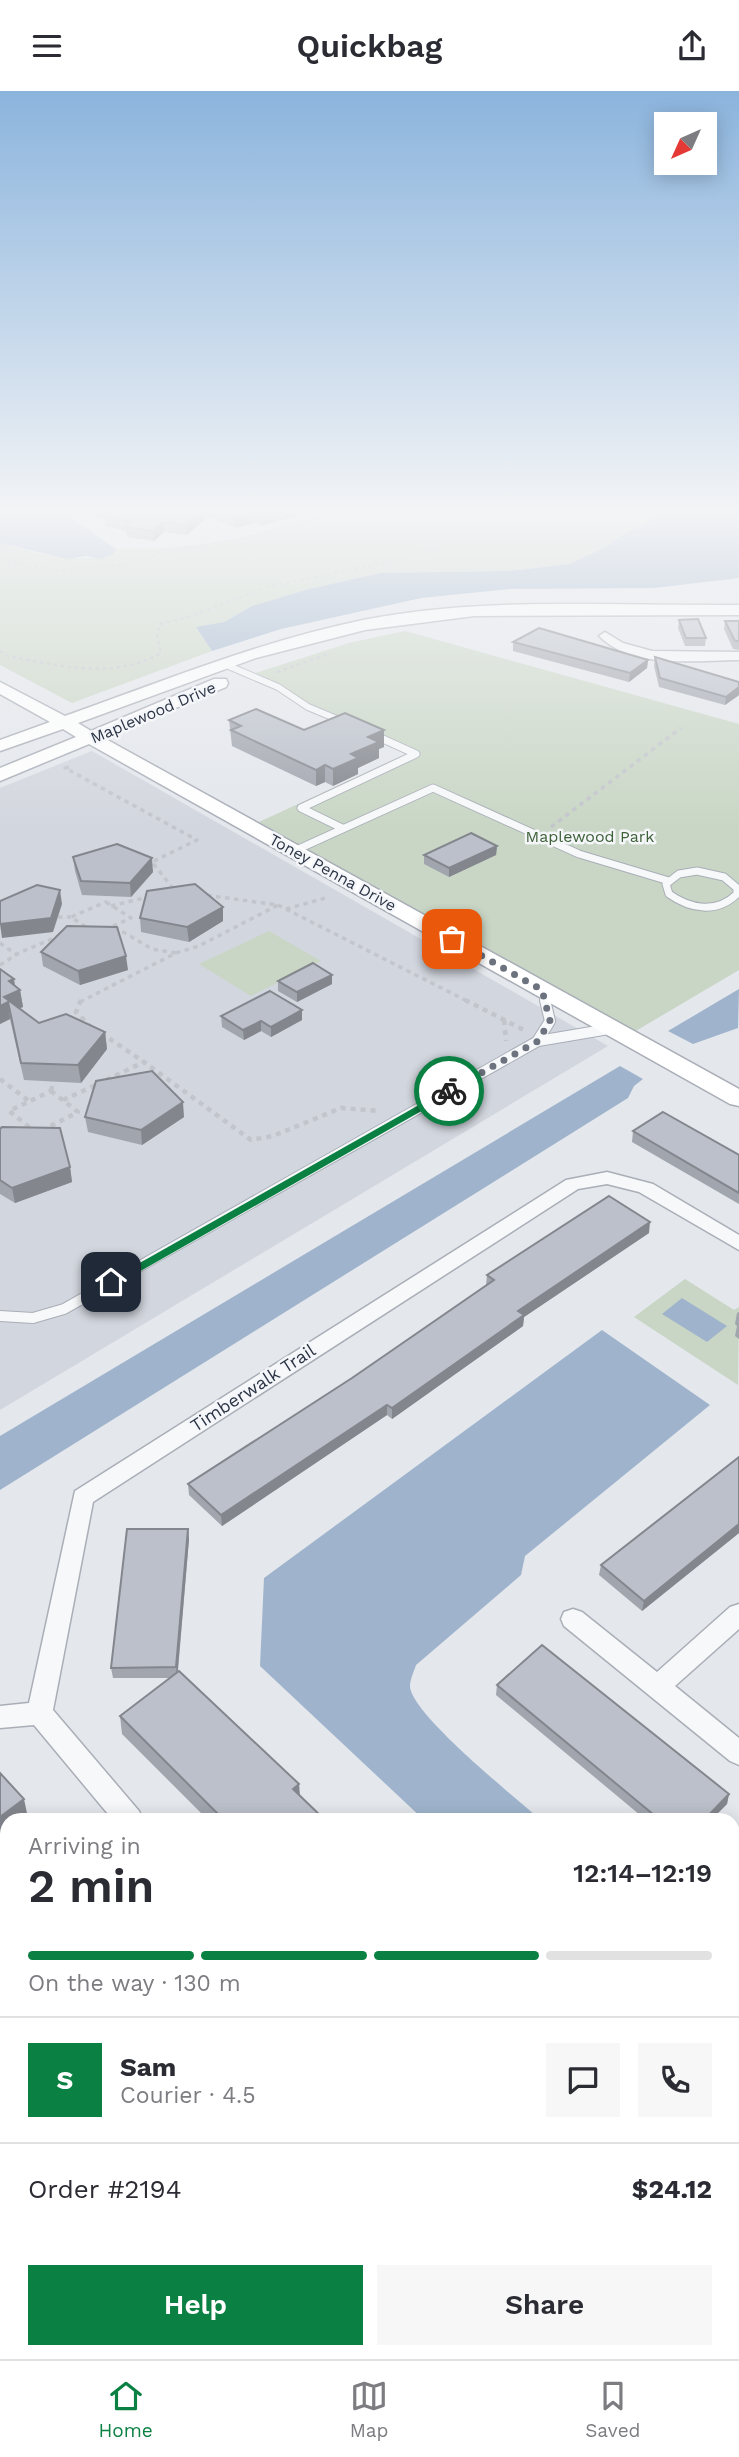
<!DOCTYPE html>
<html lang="en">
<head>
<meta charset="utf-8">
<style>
	body { margin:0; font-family:"Work Sans",sans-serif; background:#f7f7f7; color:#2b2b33; height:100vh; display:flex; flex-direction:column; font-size:26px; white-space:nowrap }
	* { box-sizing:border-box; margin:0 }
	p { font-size:23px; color:#7c7c81 }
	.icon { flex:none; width:38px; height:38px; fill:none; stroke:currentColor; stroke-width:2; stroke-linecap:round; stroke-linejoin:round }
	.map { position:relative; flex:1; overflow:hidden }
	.panel { position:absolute; left:0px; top:1722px; width:740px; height:546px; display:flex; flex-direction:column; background:#fff; border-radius:21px 21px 0 0; box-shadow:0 4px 18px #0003 }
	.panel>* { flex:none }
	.needle { width:46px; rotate:225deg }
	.tools { position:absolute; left:654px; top:21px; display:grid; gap:14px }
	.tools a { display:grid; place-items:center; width:63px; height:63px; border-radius:0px; background:#fff; box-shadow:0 4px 18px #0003; font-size:35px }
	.pin { position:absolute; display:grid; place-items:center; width:60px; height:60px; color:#fff; margin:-30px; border-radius:14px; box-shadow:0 4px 10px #0006 }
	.courier { position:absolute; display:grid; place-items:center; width:70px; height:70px; margin:-35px; border:5px solid #0b8043; border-radius:50%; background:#fff; color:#222; box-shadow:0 2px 9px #0007 }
	.headline em { font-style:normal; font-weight:600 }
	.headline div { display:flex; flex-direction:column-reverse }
	.headline { display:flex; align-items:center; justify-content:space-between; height:119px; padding:0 28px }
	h1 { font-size:46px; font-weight:600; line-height:52px }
	.bar { display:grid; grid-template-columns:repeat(4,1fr); gap:10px 7px; align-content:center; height:84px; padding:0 28px }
	.bar i { height:9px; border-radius:5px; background:#e1e1e2 }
	.bar .current { background:#0b8043 }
	.bar p { grid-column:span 4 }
	.line { display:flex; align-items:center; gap:18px; padding:0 28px; border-top:2px solid #e1e1e2 }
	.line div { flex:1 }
	.round { display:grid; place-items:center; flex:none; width:74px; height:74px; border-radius:0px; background:#f7f7f7 }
	.primary-button { display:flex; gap:14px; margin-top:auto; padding:14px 28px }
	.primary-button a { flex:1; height:80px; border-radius:0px; background:#0b8043; color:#fff; font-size:28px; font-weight:600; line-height:80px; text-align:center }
	.primary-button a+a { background:#f7f7f7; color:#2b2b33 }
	header { display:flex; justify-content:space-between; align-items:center; height:91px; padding:0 28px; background:#fff; font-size:32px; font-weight:600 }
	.tab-bar { display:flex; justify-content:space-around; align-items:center; height:98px; border-top:2px solid #e1e1e2; background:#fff; font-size:19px; color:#7c7c81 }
	.tab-bar a { display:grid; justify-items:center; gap:4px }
	.tab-bar .current { color:#0b8043 }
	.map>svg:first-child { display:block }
</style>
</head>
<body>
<header><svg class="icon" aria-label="menu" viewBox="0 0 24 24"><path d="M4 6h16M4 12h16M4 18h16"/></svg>Quickbag<svg class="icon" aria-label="share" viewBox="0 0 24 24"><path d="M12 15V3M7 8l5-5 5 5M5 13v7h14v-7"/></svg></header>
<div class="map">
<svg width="739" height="2268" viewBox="0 0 739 2268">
	<rect width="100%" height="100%" fill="#e4e7ec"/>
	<path fill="#d2d6de" d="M92 660 608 955 0 1319V697Z"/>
	<g fill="#c9d6c5">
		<path d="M325 420H670L617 447 608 455 569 473 510 480 381 482 309 498 247 518 224 531 196 536 212 560 72 612 0 574V451C20 461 104 478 116 458 175 460 233 451 289 433 301 429 314 426 325 420Z"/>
		<path d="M405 540 739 633V879L634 941 259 731 406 663 309 620 274 598 246 585 349 552Z"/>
		<path d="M269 840 321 870 251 905 199 873Z"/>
		<path d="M685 1188 734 1219 739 1216 738 1294 634 1226Z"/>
	</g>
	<g fill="#9fb4cc">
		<path d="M0 420H61L116 458 113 463 101 468 86 465 68 468 3 453 0 451Z"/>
		<path d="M670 420H739V487L654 497 510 498 421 507 281 538 212 560 196 536 224 531 252 515 309 498 381 482 510 480 569 473 608 455 617 447Z"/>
		<path d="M739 898 738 937 693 953 668 940Z"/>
		<path d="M620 975 643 988 634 995 628 1007 0 1399V1345Z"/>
		<path d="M682 1207 727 1235 707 1251 662 1223Z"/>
		<path d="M602 1239 710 1314 525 1465 521 1484 416 1574C414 1580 410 1589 410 1595 410 1622 517 1708 541 1729H424L260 1575 264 1487Z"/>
	</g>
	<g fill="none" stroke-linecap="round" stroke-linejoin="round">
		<defs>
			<path id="lane-far2" d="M224 573 278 596 308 616 344 631"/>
			<g id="lane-far1">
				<path d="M342 737 301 717 416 663 374 644"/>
				<path d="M294 760 433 697 579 763 669 790"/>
				<path d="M697 780 724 786 737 797V803C717 823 690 818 669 803L666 793 679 783Z"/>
				<path d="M542 899 545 911"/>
			</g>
			<g id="lane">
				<path d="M538 949 550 930 545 909"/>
				<path d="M0 1225 33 1227 64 1218 538 950 609 938"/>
			</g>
			<g id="street">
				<path d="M605 541 623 552 652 560 739 561V569C695 569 633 579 599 545Z"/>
				<path d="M607 1081 653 1093 739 1144V1159L639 1101 607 1093 578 1098 93 1411 53 1619 139 1720 143 1729H113L34 1634 0 1637V1615L29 1612 75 1400 566 1089Z"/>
				<path d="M739 1513V1538L675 1595 739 1647V1674L730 1670 564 1535 561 1528 564 1521 573 1518 582 1521 657 1581 730 1516Z"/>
				<path d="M7 2169V2205L0 2208V2172Z"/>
				<path d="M733 2246 739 2248V2268H715L712 2261H733Z"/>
			</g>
			<path id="secondary" d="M739 514V524L474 525 365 539 256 567 78 632 91 640 214 588H226L228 592 226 596 104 647 739 998V1015L730 1013 89 653 0 690V677L76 646 63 638 0 660V649L50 631 0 603V591L65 625C163 590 261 550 363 529 484 505 616 515 739 514Z"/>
		</defs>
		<use href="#lane-far2" stroke="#a9aeb7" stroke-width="8"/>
		<use href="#lane-far1" stroke="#a9aeb7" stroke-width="9"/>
		<use href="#lane" stroke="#a9aeb7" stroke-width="12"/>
		<use href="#street" stroke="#a9aeb7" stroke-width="3"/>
		<use href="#secondary" stroke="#a9aeb7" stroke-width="3"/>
		<g stroke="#c2c5cb" stroke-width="2.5" stroke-dasharray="3.5 3.5" stroke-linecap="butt">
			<path d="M0 469 55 480 130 473 160 462 266 443 339 420"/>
			<path d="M0 560 8 565C59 575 114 589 161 562L157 544 160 533 188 526 267 496 389 471 439 457"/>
			<path d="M277 581 328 563"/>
		</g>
		<g stroke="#c2c5cb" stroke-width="3.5" stroke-dasharray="4.5 4.5" stroke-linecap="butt">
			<path d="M69 676 65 677 197 749 152 771 175 800"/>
			<path d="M551 736 681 637"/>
			<path d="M106 811 131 827 96 843 71 826Z"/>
			<path d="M278 814 469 911"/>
			<path d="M111 815 148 806"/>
			<path d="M286 818 329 806"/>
			<path d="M58 826H71"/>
			<path d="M0 852 17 864"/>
			<path d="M176 862 199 855 278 814 205 804"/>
			<path d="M0 874 19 862 59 845"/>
			<path d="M80 911 176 862 152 858 113 835"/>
		</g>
		<g stroke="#c2c5cb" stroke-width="4.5" stroke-dasharray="5 5" stroke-linecap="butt">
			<path d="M81 909 76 921 91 936"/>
			<path d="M465 909 524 939"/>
			<path d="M504 929 506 950"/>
			<path d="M101 942 144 971"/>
			<path d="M0 988 29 1010"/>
			<path d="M106 989 144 971 251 1049 273 1045 341 1017 380 1020"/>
			<path d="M51 1000 78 1021 37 1042 9 1020Z"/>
			<path d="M51 1000 53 991"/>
			<path d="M63 1009 98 993"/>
		</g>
		<use href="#lane-far2" stroke="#f7f8fa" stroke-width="6"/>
		<use href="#lane-far1" stroke="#f7f8fa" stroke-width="7"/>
		<use href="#lane" stroke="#f7f8fa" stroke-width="10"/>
		<use href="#street" fill="#f7f8fa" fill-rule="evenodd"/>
		<use href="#secondary" fill="#fff" fill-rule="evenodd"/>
	</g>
	<g fill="#a1a5ae">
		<path d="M74 420H312L261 435 254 432 236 437 208 425 187 444 164 441 154 450 127 446 126 440 106 435V428Z"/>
		<path d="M679 529 706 547 705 555H685L678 537Z"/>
		<path d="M725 530H739V559L733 558 724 538Z"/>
		<path d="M513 551 648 569 647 577 629 591 513 560Z"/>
		<path d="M655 566 739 591V604L725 614 659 596 654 575Z"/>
		<path d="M229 629 304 639 384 656 379 658V667L358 677V683L333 695 325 691 316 695 232 655Z"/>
		<path d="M497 755 496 764 449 786 424 773V764Z"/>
		<path d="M73 766 153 781 131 806 82 804 75 780Z"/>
		<path d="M140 827 223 830 189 851 141 841Z"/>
		<path d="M41 861 128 879 80 894 43 875Z"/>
		<path d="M0 878 15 895 20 899 23 916 19 917 39 932 105 941 107 958 81 992 24 989 10 928 0 933Z"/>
		<path d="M332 884V893L297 911 278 900V890Z"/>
		<path d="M302 919V929L271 946 261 940 244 949 222 936 221 925Z"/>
		<path d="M85 1026H184L142 1054 88 1041Z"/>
		<path d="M0 1038 70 1076 72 1091 15 1112 0 1103Z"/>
		<path d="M633 1040 739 1064V1113L632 1051Z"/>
		<path d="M649 1142 524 1226 523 1235 392 1328 387 1324 222 1435 189 1404 188 1393 352 1287 486 1194 487 1184Z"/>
		<path d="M739 1221V1248L735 1245 737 1235 735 1233 737 1222Z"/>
		<path d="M739 1366V1442L642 1520 599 1484 601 1474Z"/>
		<path d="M188 1438 189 1448 178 1580 299 1693 300 1705 325 1729H208L122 1643 120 1625 169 1587H113L111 1577Z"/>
		<path d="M497 1594 729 1703 727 1713 711 1729H646L496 1604Z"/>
		<path d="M733 1821 738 1825H739V1935L733 1930Z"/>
		<path d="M733 2015 739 2021V2172L733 2166Z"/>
		<path d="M461 2261H606L601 2268H468Z"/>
	</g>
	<g fill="#83868d">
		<path d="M202 420H208V425L187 444 186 434Z"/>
		<path d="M278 420H312L261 435 260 425Z"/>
		<path d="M253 422 254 432 236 437 235 427Z"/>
		<path d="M163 431 164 441 154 450 153 440Z"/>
		<path d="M648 569 647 577 629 591 630 582Z"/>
		<path d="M739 596V604L725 614 726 606Z"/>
		<path d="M384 639V656L379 658V667L358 677V683L333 695V678L351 663 368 646Z"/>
		<path d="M325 674V691L316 695V679Z"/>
		<path d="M497 755 496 764 449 786V777Z"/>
		<path d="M152 767 153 781 131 806 130 792Z"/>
		<path d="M60 799 62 813 53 841 2 847 0 833Z"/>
		<path d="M223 816V830L189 851 187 836Z"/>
		<path d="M126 865 128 879 80 894 78 880Z"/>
		<path d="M332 884V893L297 911V901Z"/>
		<path d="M14 888 16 901 20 899 23 916 10 921 8 911 10 928 0 933V915L9 890Z"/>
		<path d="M302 919V929L271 946V936Z"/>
		<path d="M261 930V940L244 949 243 939Z"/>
		<path d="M105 941 107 958 81 992 78 974Z"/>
		<path d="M183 1011 184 1026 142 1054 141 1039Z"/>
		<path d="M70 1076 72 1091 15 1112 12 1097Z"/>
		<path d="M650 1131 649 1142 524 1226 523 1235 392 1328V1317L518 1220Z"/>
		<path d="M387 1314V1324L222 1435 221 1424Z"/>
		<path d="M739 1433V1442L642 1520 644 1510Z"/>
		<path d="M188 1438 189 1448 177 1587 176 1576Z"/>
		<path d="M299 1693 300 1711 293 1698Z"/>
		<path d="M729 1703 727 1713 711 1729H704Z"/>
		<path d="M24 1708 28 1727 26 1729H7V1744L0 1749V1726Z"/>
		<path d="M7 2085V2107L0 2113V2091Z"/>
		<path d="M178 2261H195L189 2268H171Z"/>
		<path d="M598 2261H606L601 2268H594Z"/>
	</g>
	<g fill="#bbc0ca" stroke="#83868d" stroke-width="2">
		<path d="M109 420H202L186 434 163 431 153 440 126 436 132 431 105 425 114 421Z"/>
		<path d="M218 420H278L260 425 253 422 235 427Z"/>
		<path d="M698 528 706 547H686L679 529Z"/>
		<path d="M725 530H739V550H735Z"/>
		<path d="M539 537 648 569 630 582 513 551Z"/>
		<path d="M655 566 739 591V596L726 606 660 587Z"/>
		<path d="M256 618 304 639 345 622 384 639 368 646 379 651 351 663 358 667 333 678 325 674 316 679 231 639 241 635 229 629Z"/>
		<path d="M471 742 497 755 449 777 424 764Z"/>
		<path d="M117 753 152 767 130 792 81 790 73 766Z"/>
		<path d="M195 793 223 816 187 836 140 827 147 800Z"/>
		<path d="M37 794 60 799 51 827 0 833V810Z"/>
		<path d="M67 835 117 836 126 865 78 880 41 861Z"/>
		<path d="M313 872 332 884 297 901 278 890Z"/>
		<path d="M0 878 14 888 9 890 20 899 4 906 39 932 66 923 105 941 78 974 21 972 8 911 0 915Z"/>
		<path d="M270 900 302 919 271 936 261 930 243 939 221 925Z"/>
		<path d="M152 980 183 1011 141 1039 85 1026 96 990Z"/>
		<path d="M663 1021 739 1064V1102L633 1040Z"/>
		<path d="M2 1036 60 1037 70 1076 12 1097 0 1089V1038Z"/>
		<path d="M609 1105 650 1131 518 1220 524 1224 392 1317 387 1314 221 1424 188 1393 352 1287 494 1189 487 1184Z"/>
		<path d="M739 1366V1433L644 1510 601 1474Z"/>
		<path d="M127 1438H188L176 1576 111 1577Z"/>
		<path d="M542 1554 729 1703 704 1729H660L497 1594Z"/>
		<path d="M179 1580 299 1693 293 1698 325 1729H224L120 1625Z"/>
		<path d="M0 1682 24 1708 0 1726Z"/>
		<path d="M733 1821 738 1825H739V1917L733 1912Z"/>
		<path d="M7 1956V2085L0 2091V1962Z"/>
		<path d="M733 2015 739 2021V2150L733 2145Z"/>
		<path d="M34 2261H178L171 2268H27Z"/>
		<path d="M476 2261H598L595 2265 597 2268H483Z"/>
	</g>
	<linearGradient id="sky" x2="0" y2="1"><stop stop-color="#8bb4dd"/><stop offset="0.57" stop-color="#f3f4f6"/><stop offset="1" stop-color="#f3f4f6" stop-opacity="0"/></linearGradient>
	<rect width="739" height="737" fill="url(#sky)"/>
	<path fill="#0b8043" d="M449 997 454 1000 453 1002 116 1194 111 1195 106 1191Z"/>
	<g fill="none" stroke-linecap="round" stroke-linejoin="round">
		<path stroke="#6c737f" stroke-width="7" stroke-dasharray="0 12.6" d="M449 1000 538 950 550 930 542 899 452 848"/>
	</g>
	<g text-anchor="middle" stroke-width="5" stroke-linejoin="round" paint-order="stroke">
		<g font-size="16" fill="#2b3445" stroke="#f4f6f9">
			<text transform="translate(153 621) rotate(-23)" y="6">Maplewood Drive</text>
			<text transform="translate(333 781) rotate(29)" y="6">Toney Penna Drive</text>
		</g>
		<g font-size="16" fill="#3f6138" stroke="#f4f6f9">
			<text x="590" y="751">Maplewood Park</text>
		</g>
		<g font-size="18" fill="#2b3445" stroke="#f4f6f9">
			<text transform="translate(253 1297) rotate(-33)" y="6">Timberwalk Trail</text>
		</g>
	</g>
</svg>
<div class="tools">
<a><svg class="needle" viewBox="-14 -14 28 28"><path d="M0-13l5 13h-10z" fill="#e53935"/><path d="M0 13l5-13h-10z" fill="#7c7c81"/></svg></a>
</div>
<div class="pin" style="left:452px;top:848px;background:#ea580c"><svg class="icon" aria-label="bag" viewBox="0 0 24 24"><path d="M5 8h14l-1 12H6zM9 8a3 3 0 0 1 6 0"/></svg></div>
<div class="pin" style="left:111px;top:1191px;background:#1f2937"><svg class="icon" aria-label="home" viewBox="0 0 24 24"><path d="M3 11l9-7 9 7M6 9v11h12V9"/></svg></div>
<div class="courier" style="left:449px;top:1000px"><svg class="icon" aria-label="bike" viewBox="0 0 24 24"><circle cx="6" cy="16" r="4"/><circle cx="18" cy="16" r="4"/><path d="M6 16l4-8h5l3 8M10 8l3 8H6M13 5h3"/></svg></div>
<section class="panel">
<div class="headline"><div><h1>2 min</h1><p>Arriving in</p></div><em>12:14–12:19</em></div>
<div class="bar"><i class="current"></i><i class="current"></i><i class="current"></i><i></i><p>On the way · 130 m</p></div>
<div class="line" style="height:126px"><b class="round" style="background:#0b8043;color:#fff">S</b><div><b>Sam</b><p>Courier · 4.5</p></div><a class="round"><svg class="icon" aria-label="chat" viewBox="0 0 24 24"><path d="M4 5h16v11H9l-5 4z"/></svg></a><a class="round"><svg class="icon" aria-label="phone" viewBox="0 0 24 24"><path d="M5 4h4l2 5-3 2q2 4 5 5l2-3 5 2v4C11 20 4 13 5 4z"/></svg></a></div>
<div class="line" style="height:91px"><div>Order #2194</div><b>$24.12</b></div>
<div class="primary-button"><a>Help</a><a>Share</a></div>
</section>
</div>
<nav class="tab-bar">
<a class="current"><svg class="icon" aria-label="home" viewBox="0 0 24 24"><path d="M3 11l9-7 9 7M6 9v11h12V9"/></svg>Home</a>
<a><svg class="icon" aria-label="map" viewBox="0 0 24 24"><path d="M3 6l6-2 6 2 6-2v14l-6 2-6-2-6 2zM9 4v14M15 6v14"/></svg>Map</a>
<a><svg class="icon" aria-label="saved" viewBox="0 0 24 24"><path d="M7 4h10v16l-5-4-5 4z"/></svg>Saved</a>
</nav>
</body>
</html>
